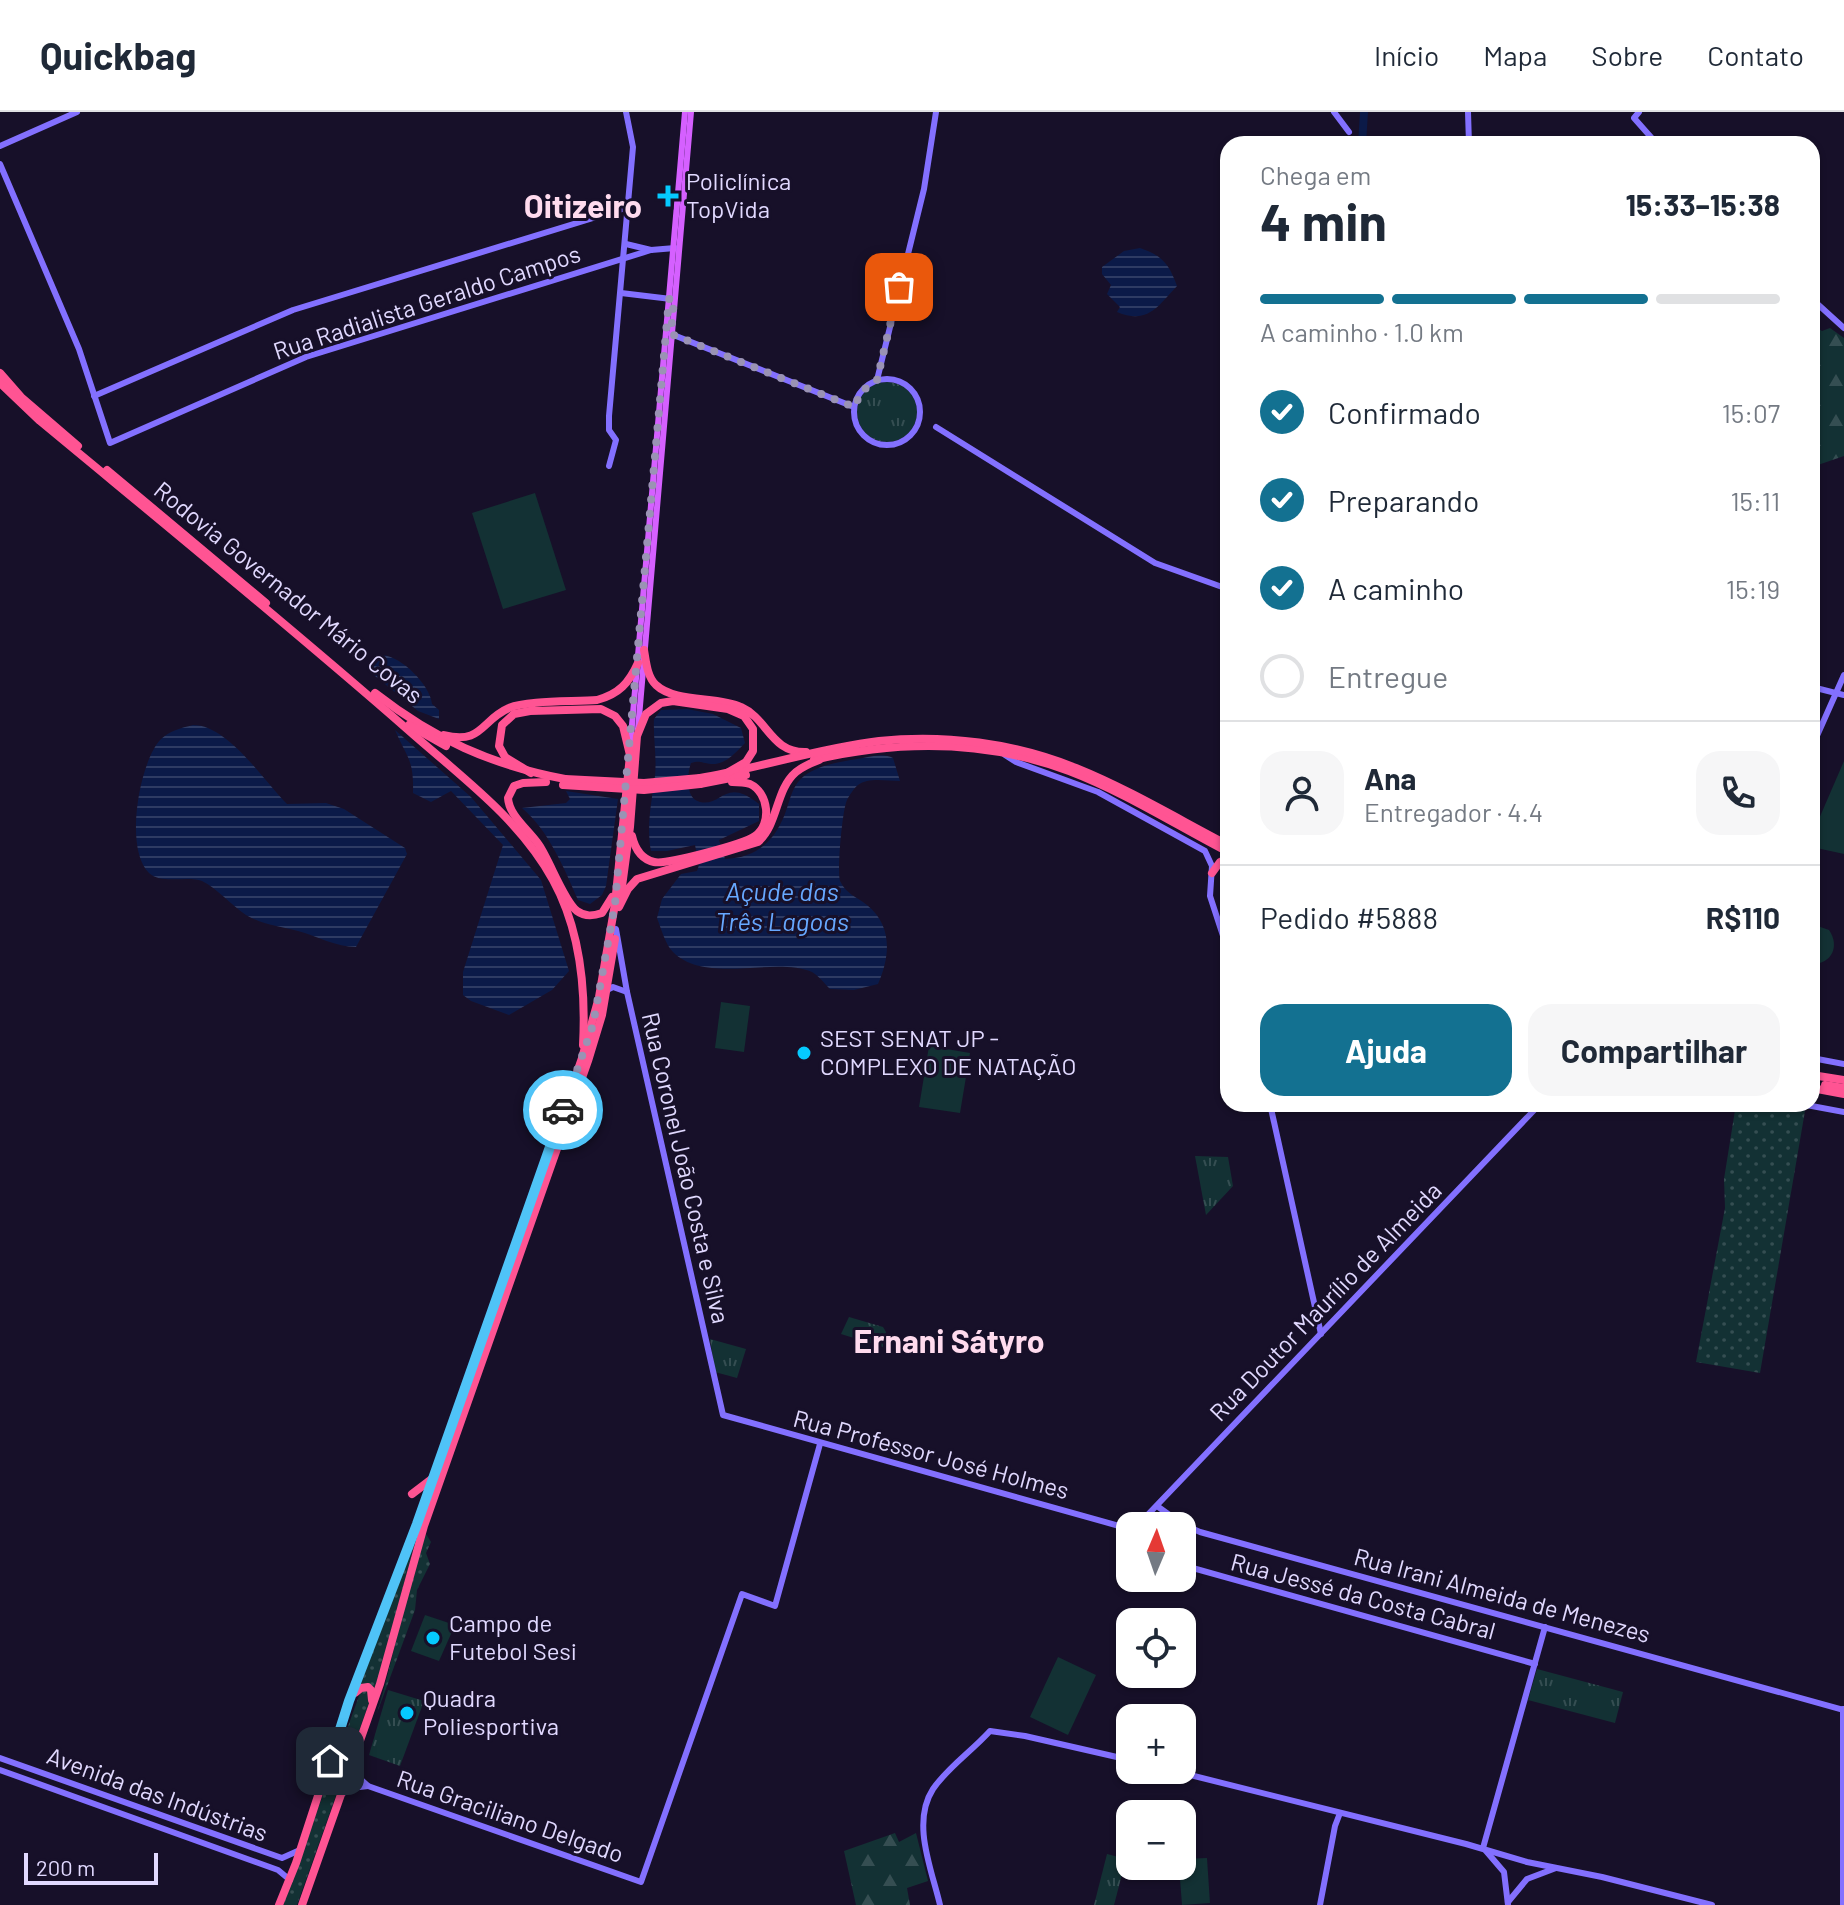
<!DOCTYPE html>
<html lang="pt">
<head>
<meta charset="utf-8">
<style>
	body { margin:0; font-family:Barlow,sans-serif; background:#f6f6f7; color:#1f2937; height:100vh; display:flex; flex-direction:column; font-size:30px; white-space:nowrap }
	* { box-sizing:border-box; margin:0 }
	p { font-size:26px; color:#747a83 }
	.icon { flex:none; width:44px; height:44px; fill:none; stroke:currentColor; stroke-width:2; stroke-linecap:round; stroke-linejoin:round }
	.map { position:relative; flex:1; overflow:hidden }
	.details { position:absolute; left:1220px; top:24px; width:600px; height:976px; display:flex; flex-direction:column; background:#fff; border-radius:24px; box-shadow:0 2px 6px #0004 }
	.details>* { flex:none }
	.needle { width:52px; rotate:2deg }
	.controls { position:absolute; left:1116px; top:1400px; display:grid; gap:16px }
	.controls a { display:grid; place-items:center; width:80px; height:80px; border-radius:16px; background:#fff; box-shadow:0 2px 6px #0004; font-size:40px }
	.scale { position:absolute; left:24px; bottom:20px; width:134px; box-sizing:border-box; padding-left:8px; border:4px solid #e1d9ff; border-top:0; font-size:22px; line-height:28px; white-space:nowrap; color:#e1d9ff; -webkit-text-stroke:6px #171029; paint-order:stroke }
	.pin { position:absolute; display:grid; place-items:center; width:68px; height:68px; color:#fff; margin:-34px; border-radius:16px; box-shadow:0 4px 12px #0006 }
	.courier { position:absolute; display:grid; place-items:center; width:80px; height:80px; margin:-40px; border:6px solid #4fc3f7; border-radius:50%; background:#fff; color:#222; box-shadow:0 2px 10px #0007 }
	.overview em { font-style:normal; font-weight:700 }
	.overview div { display:flex; flex-direction:column-reverse }
	.overview { display:flex; align-items:center; justify-content:space-between; height:136px; padding:0 40px }
	h1 { font-size:52px; font-weight:700; line-height:60px }
	.bar { display:grid; grid-template-columns:repeat(4,1fr); gap:12px 8px; align-content:center; height:96px; padding:0 40px }
	.bar i { height:10px; border-radius:6px; background:#e0e1e3 }
	.bar .current { background:#137191 }
	.bar p { grid-column:span 4 }
	.line { display:flex; align-items:center; gap:20px; padding:0 40px; border-top:2px solid #e0e1e3 }
	.line div { flex:1 }
	.round { display:grid; place-items:center; flex:none; width:84px; height:84px; border-radius:24px; background:#f6f6f7 }
	ol { padding:0 40px; list-style:none }
	li { display:flex; align-items:center; gap:24px; height:88px }
	li p { margin-inline-start:auto }
	li .icon { padding:8px; border-radius:50%; background:#137191; color:#fff; stroke-width:4 }
	li:last-child { color:#747a83 }
	li i { width:44px; height:44px; border:4px solid #e0e1e3; border-radius:50% }
	.action { display:flex; gap:16px; margin-top:auto; padding:16px 40px }
	.action a { flex:1; height:92px; border-radius:24px; background:#137191; color:#fff; font-size:32px; font-weight:700; line-height:92px; text-align:center }
	.action a+a { background:#f6f6f7; color:#1f2937 }
	header { display:flex; align-items:center; gap:48px; box-sizing:border-box; height:112px; padding:0 40px; background:#fff; border-bottom:2px solid #e0e1e3 }
	header strong { font-size:38px }
	nav { display:flex; gap:44px; margin-inline-start:auto; font-size:28px }
	.map>svg:first-child { display:block }
</style>
</head>
<body>
<header>
<strong>Quickbag</strong>
<nav><a>Início</a><a>Mapa</a><a>Sobre</a><a>Contato</a></nav>
</header>
<div class="map">
<svg width="1844" height="1793" viewBox="0 0 1844 1793">
	<defs>
		<pattern id="grass-dots" width="8" height="8" patternUnits="userSpaceOnUse" patternTransform="scale(2)"><rect width="8" height="8" fill="#133134"/><path d="M2 2h.1M6 6h.1" fill="none" stroke="#354e52" stroke-width="1.8" stroke-linecap="round"/></pattern>
		<pattern id="forest-firs" width="22" height="20" patternUnits="userSpaceOnUse" patternTransform="scale(2)"><rect width="22" height="20" fill="#133134"/><path d="M5 1l3.5 6h-7zM16 11l3.5 6h-7z" fill="#354e52"/></pattern>
		<pattern id="park-tufts" width="24" height="20" patternUnits="userSpaceOnUse" patternTransform="scale(2)"><rect width="24" height="20" fill="#133134"/><path d="M3 7l-1-3M5 7V3M7 7l1-3M15 17l-1-3M17 17v-4M19 17l1-3" fill="none" stroke="#354e52"/></pattern>
		<pattern id="water-rules" width="6" height="5" patternUnits="userSpaceOnUse" patternTransform="scale(2)"><rect width="6" height="5" fill="#0b1a48"/><path d="M0 2.5h6" fill="none" stroke="#2e3b63"/></pattern>
	</defs>
	<rect width="100%" height="100%" fill="#171029"/>
	<g fill="url(#grass-dots)">
		<path d="M1736 992H1767L1805 999 1760 1261 1696 1250 1725 1096 1724 1067Z"/>
		<path d="M426 1422 431 1430 426 1441 430 1452 417 1478 415 1498 377 1601C395 1542 405 1480 426 1422Z"/>
		<path d="M416 1427 375 1578 370 1572 360 1573Z"/>
		<path d="M366 1578 370 1580V1588L297 1793H283L359 1584 362 1579Z"/>
	</g>
	<g fill="url(#forest-firs)">
		<path d="M1812 213 1822 219 1830 216 1844 226V344L1812 355Z"/>
		<path d="M895 1721 899 1730 916 1721 928 1769 907 1776 910 1793H856L844 1739Z"/>
	</g>
	<g fill="url(#park-tufts)">
		<circle cx="887" cy="300" r="30"/>
		<path d="M1195 1044 1228 1045 1233 1074 1206 1103Z"/>
		<path d="M849 1205 883 1215 886 1220 883 1235 841 1222Z"/>
		<path d="M710 1227 746 1237 737 1266 715 1260Z"/>
		<path d="M1537 1557 1623 1580 1615 1611 1528 1588Z"/>
		<path d="M388 1578 424 1589 400 1654 369 1643Z"/>
		<path d="M1107 1742 1126 1747 1114 1793H1094Z"/>
	</g>
	<g fill="#133134">
		<path d="M535 381 566 478 503 497 472 401Z"/>
		<path d="M1844 649V742L1812 735V723Z"/>
		<path d="M1812 812 1829 818C1840 834 1832 852 1812 852Z"/>
		<path d="M721 890 750 894 744 940 715 936Z"/>
		<path d="M929 934 970 941 960 1001 919 995Z"/>
		<path d="M425 1503 455 1513 439 1549 411 1539Z"/>
		<path d="M1058 1545 1096 1563 1068 1623 1030 1605Z"/>
		<path d="M1207 1746 1210 1791 1182 1793 1179 1754H1182V1747Z"/>
	</g>
	<g fill="url(#water-rules)">
		<path d="M1140 136C1163 144 1169 152 1177 174 1158 194 1148 213 1117 200L1120 195 1107 182 1111 173 1102 162V155L1124 139Z"/>
		<path d="M383 543C402 545 430 573 432 592L439 598V607L418 599 369 559 377 547Z"/>
		<path d="M687 597 713 602 741 616 745 631C736 640 726 653 711 652 702 651 700 648 691 651 687 662 685 687 700 690 722 695 725 664 759 692V709L719 728 725 747C758 746 777 727 787 696 791 684 793 673 804 664 819 653 839 650 857 647 869 645 883 640 893 646L900 669C887 669 868 665 858 673 854 676 849 684 847 688 842 699 837 760 840 769 847 783 856 784 867 793 893 814 890 845 878 872L854 878 830 877C825 872 818 863 812 860 774 844 706 873 673 840 665 832 661 816 657 806L662 787 681 762 697 759 699 753 695 733 667 739H651C646 714 652 688 655 664 657 645 653 625 654 607L661 598Z"/>
		<path d="M193 613C228 613 263 668 287 692L326 691 344 697 405 736 407 742 356 835C337 835 316 824 298 819 279 814 263 813 246 803 231 793 218 777 202 769 187 763 162 773 149 761 124 737 139 652 160 628 169 619 181 616 193 613Z"/>
		<path d="M395 618 471 685 541 768 569 859 552 878 509 903 471 889 463 883V860L503 733 451 679 431 690 413 681C414 647 407 646 395 618Z"/>
		<path d="M566 679 618 687 606 774 602 783 590 792 578 788C564 756 549 719 522 696L566 691 570 687Z"/>
	</g>
	<g fill="none" stroke-linecap="round" stroke-linejoin="round">
		<path stroke="#0b1a48" stroke-width="8" d="M1362 32 1364 0"/>
		<g stroke="#8370ff" stroke-width="6">
			<path d="M1334 0 1349 20"/>
			<path d="M1468 0 1469 32"/>
			<path d="M1639 0 1634 6 1657 32"/>
			<path d="M0 34 77 0"/>
			<path d="M0 52 79 237 110 331 306 245 651 138 675 136"/>
			<path d="M626 132 651 138"/>
			<path d="M621 181 671 187"/>
			<path d="M1812 187 1844 216"/>
			<path d="M671 222 854 295"/>
			<circle cx="887" cy="300" r="33"/>
			<path d="M877 268 924 77 936 0"/>
			<path d="M94 284 293 198 629 95"/>
			<path d="M936 315 1155 451 1225 476"/>
			<path d="M609 354 616 328 609 318V304L633 35 626 0"/>
			<path d="M1812 575 1844 583"/>
			<path d="M1812 635 1844 563"/>
			<path d="M1005 643 1016 650 1098 680 1205 739 1212 754 1210 784 1228 839"/>
			<path d="M616 817 627 880 723 1303 1130 1417"/>
			<path d="M607 878 613 875 627 880"/>
			<path d="M1812 946 1844 952"/>
			<path d="M1270 992 1321 1222"/>
			<path d="M1801 992 1844 1000"/>
			<path d="M1157 1394 1182 1412 1200 1420 1844 1598"/>
			<path d="M1137 1414 1540 992"/>
			<path d="M1182 1453 1535 1552"/>
			<path d="M0 1646 282 1746 300 1738"/>
			<path d="M353 1651 357 1664 368 1674 641 1770 742 1482 775 1494 820 1332"/>
			<path d="M0 1658 278 1758 290 1768"/>
			<path d="M1170 1658 1466 1732 1527 1750 1602 1765 1712 1793"/>
			<path d="M342 1682 351 1676 368 1674"/>
			<path d="M1483 1736 1545 1515"/>
			<path d="M1486 1739 1504 1760 1508 1793"/>
			<path d="M1508 1790 1527 1767 1556 1756"/>
			<path d="M940 1793C932 1758 911 1711 933 1677 948 1655 972 1639 990 1619L1025 1624 1130 1648"/>
			<path d="M1320 1793 1335 1714 1340 1701"/>
			<path d="M1843 1793V1597"/>
		</g>
		<g stroke="#d560ff" stroke-width="6">
			<path d="M638 617 691 0"/>
			<path d="M630 636 685 0"/>
		</g>
		<g stroke="#ff5493" stroke-width="8">
			<path d="M0 261 21 285 78 334"/>
			<path d="M0 271 40 309C163 411 287 512 407 617 460 664 518 705 553 768 581 819 586 877 583 933"/>
			<path d="M107 358 266 491"/>
			<path d="M644 538C646 549 647 565 656 573 675 591 718 584 741 595 768 607 771 641 806 640"/>
			<path d="M375 581C434 627 491 653 565 667"/>
			<path d="M409 613 446 634"/>
			<path d="M444 623C482 633 481 608 509 596 526 588 576 590 597 588 619 582 629 571 638 551"/>
			<path d="M814 648C899 628 986 628 1069 659 1124 680 1176 713 1228 740"/>
			<path d="M700 666C760 656 819 636 879 629 945 622 1014 631 1076 656 1128 677 1178 707 1228 733"/>
			<path d="M546 670 523 671 514 674 508 686C509 704 529 718 539 733 550 749 564 789 577 799 585 805 593 804 602 801L612 785"/>
			<path d="M700 672 746 663"/>
			<path d="M632 724C635 737 641 747 654 750 666 753 744 732 755 724 772 712 769 681 750 672 744 670 738 670 732 670"/>
			<path d="M1212 761 1220 750 1228 746"/>
			<path d="M621 782 630 715 637 624 646 602 661 591 673 589 728 597 744 604 753 617V639L746 650 727 661"/>
			<path d="M619 795 628 777 637 767 758 730C779 711 775 678 796 660 802 655 811 651 819 648"/>
			<path d="M1812 963 1844 968"/>
			<path d="M1825 973 1844 976"/>
			<path d="M1812 976 1844 982"/>
			<path d="M412 1382 433 1366"/>
			<path d="M355 1581 361 1576 368 1575 371 1578 372 1588"/>
			<path d="M279 1793 296 1751 349 1589 417 1412 511 1150 582 946 599 885 615 792 630 643 623 614 615 604 601 597 530 599 514 602 502 613 499 634 505 645 531 661"/>
			<path d="M302 1793 380 1572 424 1414 588 949 602 903 615 827"/>
		</g>
		<g stroke="#ff5493" stroke-width="8">
			<path d="M565 667 644 671 700 666"/>
			<path d="M563 673 644 678 700 672"/>
		</g>
	</g>
	<g fill="none" stroke-linecap="round" stroke-linejoin="round">
		<path stroke="#9a93b4" stroke-width="8" stroke-dasharray="0 14.4" d="M563 998 593 913 615 792 669 187H674L671 222 854 295 862 279 877 268 899 175"/>
		<path stroke="#4fc3f7" stroke-width="10" d="M330 1649 349 1589 417 1412 563 998"/>
	</g>
	<g fill="#05caff" stroke="#171029" stroke-width="3">
		<path d="M664 72h8v8h8v8h-8v8h-8v-8h-8v-8h8z"/>
		<circle cx="804" cy="941" r="8"/>
		<circle cx="433" cy="1526" r="8"/>
		<circle cx="407" cy="1601" r="8"/>
	</g>
	<g text-anchor="middle" stroke-width="6" stroke-linejoin="round" paint-order="stroke">
		<g font-size="24" fill="#e1d9ff" stroke="#171029" text-anchor="start">
			<text x="686" y="78">Policlínica<tspan x="686" dy="28">TopVida</tspan></text>
			<text x="820" y="935">SEST SENAT JP -<tspan x="820" dy="28">COMPLEXO DE NATAÇÃO</tspan></text>
			<text x="449" y="1520">Campo de<tspan x="449" dy="28">Futebol Sesi</tspan></text>
			<text x="423" y="1595">Quadra<tspan x="423" dy="28">Poliesportiva</tspan></text>
		</g>
		<g font-size="24" fill="#e1d9ff" stroke="#171029">
			<text transform="translate(427 191) rotate(-18)" y="8">Rua Radialista Geraldo Campos</text>
			<text transform="translate(288 481) rotate(39)" y="8">Rodovia Governador Mário Covas</text>
			<text transform="translate(685 1056) rotate(77)" y="8">Rua Coronel João Costa e Silva</text>
			<text transform="translate(1326 1190) rotate(-46)" y="8">Rua Doutor Maurílio de Almeida</text>
			<text transform="translate(931 1343) rotate(15)" y="8">Rua Professor José Holmes</text>
			<text transform="translate(1502 1484) rotate(15)" y="8">Rua Irani Almeida de Menezes</text>
			<text transform="translate(1363 1485) rotate(15)" y="8">Rua Jessé da Costa Cabral</text>
			<text transform="translate(157 1683) rotate(20)" y="8">Avenida das Indústrias</text>
			<text transform="translate(510 1705) rotate(19)" y="8">Rua Graciliano Delgado</text>
		</g>
		<g font-size="26" font-style="italic" fill="#67a8ff" stroke="#171029">
			<text x="782" y="789">Açude das<tspan x="782" dy="30">Três Lagoas</tspan></text>
		</g>
		<g font-size="32" font-weight="bold" fill="#ffdbee" stroke="#171029">
			<text x="583" y="106">Oitizeiro</text>
			<text x="949" y="1241">Ernani Sátyro</text>
		</g>
	</g>
</svg>
<div class="controls">
<a><svg class="needle" viewBox="-14 -14 28 28"><path d="M0-13l5 13h-10z" fill="#e53935"/><path d="M0 13l5-13h-10z" fill="#747a83"/></svg></a>
<a><svg class="icon" aria-label="locate" viewBox="0 0 24 24"><circle cx="12" cy="12" r="6"/><path d="M12 2v4M12 18v4M2 12h4M18 12h4"/></svg></a>
<a>+</a>
<a>−</a>
</div>
<div class="scale">200 m</div>
<div class="pin" style="left:899px;top:175px;background:#ea580c"><svg class="icon" aria-label="bag" viewBox="0 0 24 24"><path d="M5 8h14l-1 12H6zM9 8a3 3 0 0 1 6 0"/></svg></div>
<div class="pin" style="left:330px;top:1649px;background:#1f2937"><svg class="icon" aria-label="home" viewBox="0 0 24 24"><path d="M3 11l9-7 9 7M6 9v11h12V9"/></svg></div>
<div class="courier" style="left:563px;top:998px"><svg class="icon" aria-label="car" viewBox="0 0 24 24"><path d="M5 17H2v-5l4-1 3-4h7l3 4 3 1v5h-3M9 17h6M6 11h13"/><circle cx="7" cy="17" r="2"/><circle cx="17" cy="17" r="2"/></svg></div>
<section class="details">
<div class="overview"><div><h1>4 min</h1><p>Chega em</p></div><em>15:33–15:38</em></div>
<div class="bar"><i class="current"></i><i class="current"></i><i class="current"></i><i></i><p>A caminho · 1.0 km</p></div>
<ol>
<li><svg class="icon" aria-label="check" viewBox="0 0 24 24"><path d="M5 12l5 5 9-10"/></svg>Confirmado<p>15:07</p></li>
<li><svg class="icon" aria-label="check" viewBox="0 0 24 24"><path d="M5 12l5 5 9-10"/></svg>Preparando<p>15:11</p></li>
<li><svg class="icon" aria-label="check" viewBox="0 0 24 24"><path d="M5 12l5 5 9-10"/></svg>A caminho<p>15:19</p></li>
<li><i></i>Entregue</li>
</ol>
<div class="line" style="height:144px"><a class="round"><svg class="icon" aria-label="person" viewBox="0 0 24 24"><circle cx="12" cy="8" r="4"/><path d="M4 21q1-7 8-7t8 7"/></svg></a><div><b>Ana</b><p>Entregador · 4.4</p></div><a class="round"><svg class="icon" aria-label="phone" viewBox="0 0 24 24"><path d="M5 4h4l2 5-3 2q2 4 5 5l2-3 5 2v4C11 20 4 13 5 4z"/></svg></a></div>
<div class="line" style="height:104px"><div>Pedido #5888</div><b>R$110</b></div>
<div class="action"><a>Ajuda</a><a>Compartilhar</a></div>
</section>
</div>
</body>
</html>
